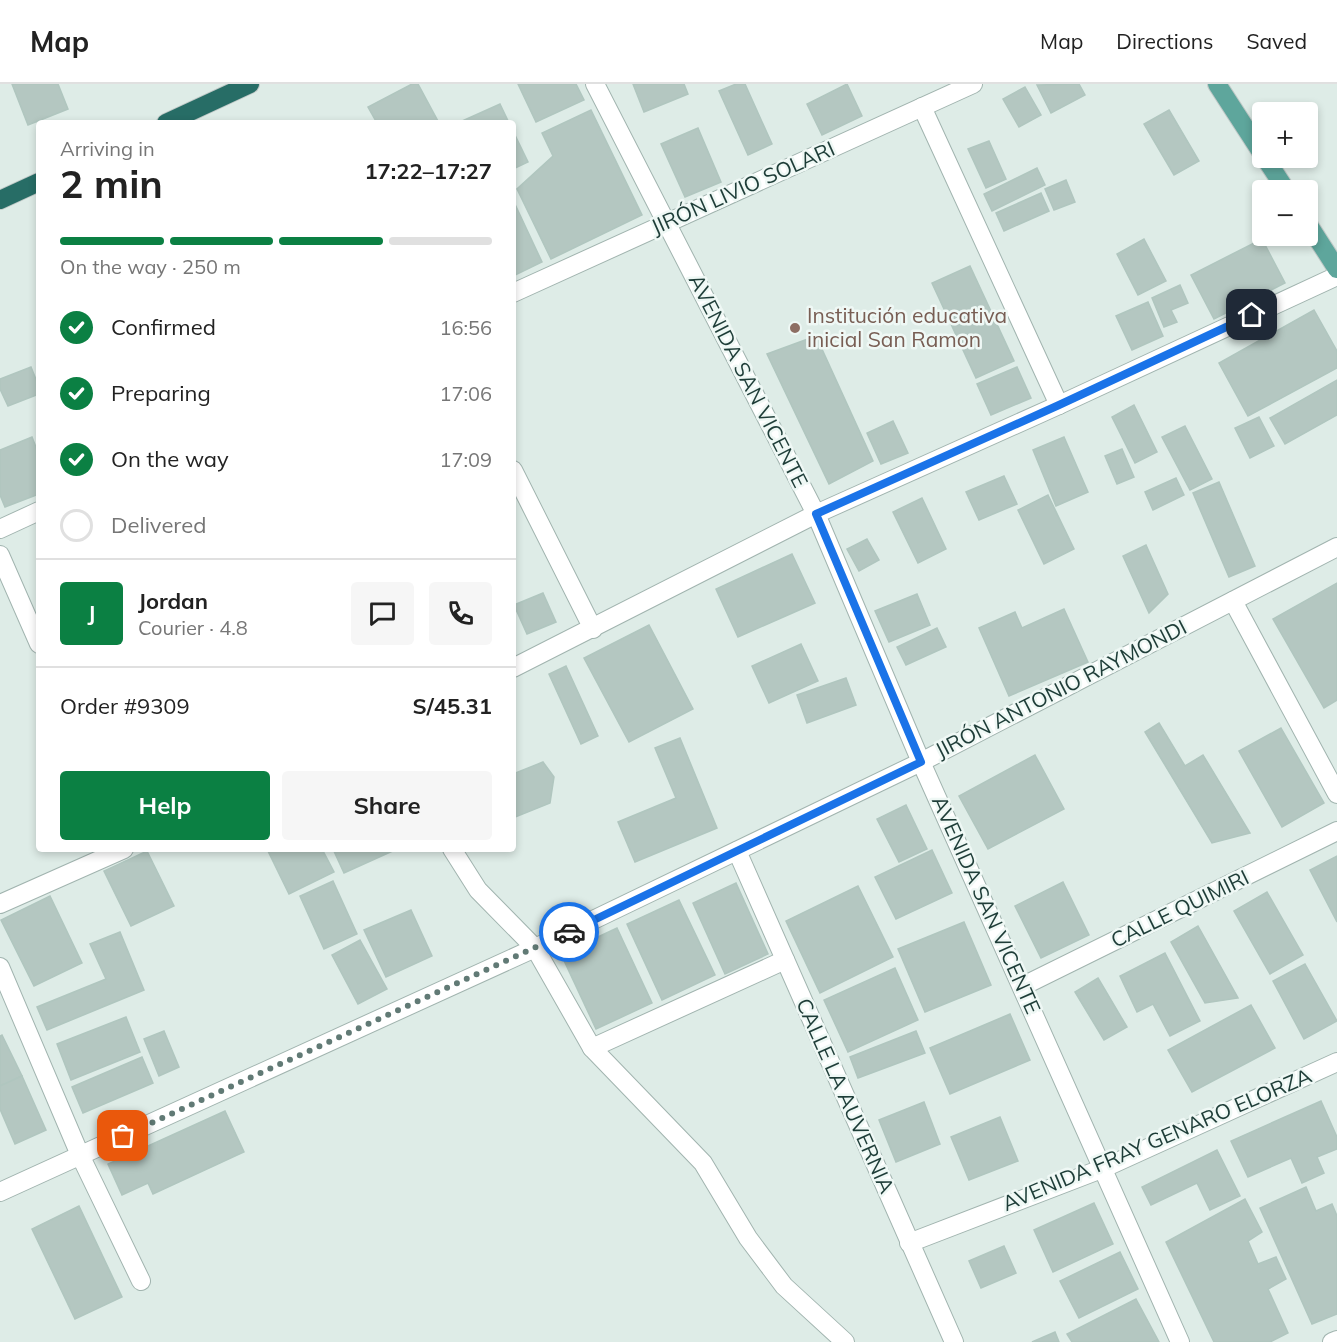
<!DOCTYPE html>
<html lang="en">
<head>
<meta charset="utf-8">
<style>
	body { margin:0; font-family:Mulish,sans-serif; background:#f6f6f6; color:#222; height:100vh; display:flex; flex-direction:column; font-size:22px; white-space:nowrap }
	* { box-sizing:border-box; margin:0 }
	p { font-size:20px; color:#767676 }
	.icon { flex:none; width:33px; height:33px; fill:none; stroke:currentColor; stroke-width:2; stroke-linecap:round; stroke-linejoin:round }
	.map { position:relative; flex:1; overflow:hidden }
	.drawer { position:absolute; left:36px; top:36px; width:480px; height:732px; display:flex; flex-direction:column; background:#fff; border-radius:6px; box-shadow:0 3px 9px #0003 }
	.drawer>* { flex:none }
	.controls { position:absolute; left:1252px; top:18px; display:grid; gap:12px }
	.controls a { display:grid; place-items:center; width:66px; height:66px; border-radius:6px; background:#fff; box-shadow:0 3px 9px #0003; font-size:30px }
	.pin { position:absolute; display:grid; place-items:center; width:51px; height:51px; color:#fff; margin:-26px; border-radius:12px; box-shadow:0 3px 9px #0006 }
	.courier { position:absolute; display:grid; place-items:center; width:60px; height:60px; margin:-30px; border:4px solid #1a73e8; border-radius:50%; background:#fff; color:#222; box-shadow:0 2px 8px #0007 }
	.overview em { font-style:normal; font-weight:700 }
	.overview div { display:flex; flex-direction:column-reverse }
	.overview { display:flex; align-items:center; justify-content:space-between; height:102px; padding:0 24px }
	h1 { font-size:39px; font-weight:700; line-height:45px }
	.bar { display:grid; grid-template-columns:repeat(4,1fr); gap:9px 6px; align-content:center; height:72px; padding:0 24px }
	.bar i { height:8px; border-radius:4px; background:#e0e0e0 }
	.bar .on { background:#0b8043 }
	.bar p { grid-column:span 4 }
	.line { display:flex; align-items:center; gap:15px; padding:0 24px; border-top:2px solid #e0e0e0 }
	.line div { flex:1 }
	.round { display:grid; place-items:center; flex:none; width:63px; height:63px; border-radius:6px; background:#f6f6f6 }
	ol { padding:0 24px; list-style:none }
	li { display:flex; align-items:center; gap:18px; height:66px }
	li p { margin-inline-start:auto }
	li .icon { padding:6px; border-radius:50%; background:#0b8043; color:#fff; stroke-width:4 }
	li:last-child { color:#767676 }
	li i { width:33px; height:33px; border:3px solid #e0e0e0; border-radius:50% }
	.action { display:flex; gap:12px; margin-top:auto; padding:12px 24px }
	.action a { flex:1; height:69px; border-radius:6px; background:#0b8043; color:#fff; font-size:24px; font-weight:700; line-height:69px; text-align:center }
	.action a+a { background:#f6f6f6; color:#222 }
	header { display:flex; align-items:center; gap:36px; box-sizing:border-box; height:84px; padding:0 30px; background:#fff; border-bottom:2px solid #e0e0e0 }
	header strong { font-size:28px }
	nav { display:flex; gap:33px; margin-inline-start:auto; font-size:21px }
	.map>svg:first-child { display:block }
</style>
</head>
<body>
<header>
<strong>Map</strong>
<nav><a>Map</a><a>Directions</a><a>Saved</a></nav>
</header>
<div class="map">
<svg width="1337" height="1258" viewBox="0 0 1337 1258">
	<rect width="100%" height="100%" fill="#deece7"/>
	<g fill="#b4c7c1" stroke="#b0c6bf" stroke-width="1.5">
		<path d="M12 0H58L68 25 28 41Z"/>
		<path d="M412 0H418L439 39H377L368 23Z"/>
		<path d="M518 0H576L584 16 536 38Z"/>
		<path d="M633 0H684L688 10 644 28Z"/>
		<path d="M736 0H745L772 60 748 71 719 7Z"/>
		<path d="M847 0 862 32 822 51 807 20Z"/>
		<path d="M1079 0 1085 11 1051 29 1037 1Z"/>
		<path d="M1025 3 1041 31 1019 43 1003 15Z"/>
		<path d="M500 20 509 39 460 38Z"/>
		<path d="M591 26 642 131 551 175 517 105 553 72 542 49Z"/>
		<path d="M1169 26 1199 77 1174 91 1144 40Z"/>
		<path d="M698 44 721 98 685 113 661 60Z"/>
		<path d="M513 47 528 78 513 85Z"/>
		<path d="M989 57 1006 95 986 104 968 65Z"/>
		<path d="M1037 84 1045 101 992 127 984 110Z"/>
		<path d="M1066 96 1075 118 1054 126 1045 105Z"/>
		<path d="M1041 109 1049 127 1004 147 996 129Z"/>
		<path d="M513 116 542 178 513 192Z"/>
		<path d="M1144 155 1166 197 1138 211 1117 170Z"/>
		<path d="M1262 155 1285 199 1214 235 1191 191Z"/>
		<path d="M970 182 1014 277 976 294 932 199Z"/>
		<path d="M1180 201 1188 219 1171 226 1177 238 1164 243 1152 214Z"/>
		<path d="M1148 218 1163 252 1132 266 1116 232Z"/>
		<path d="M1314 226 1337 267V284L1248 332 1219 279Z"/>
		<path d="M816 252 873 377 829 400 767 270Z"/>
		<path d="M31 283 39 303V310L8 322 0 305V295Z"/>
		<path d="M1017 283 1031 314 991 331 977 300Z"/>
		<path d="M1337 296V331L1285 360 1270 334Z"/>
		<path d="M1134 321 1157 368 1135 379 1112 333Z"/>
		<path d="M1259 333 1274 362 1250 374 1235 344Z"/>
		<path d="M893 337 908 369 881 380 867 349Z"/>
		<path d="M1185 342 1212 395 1190 406 1162 353Z"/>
		<path d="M32 353 39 371V410L5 423 0 411V366Z"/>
		<path d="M1064 353 1088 408 1056 422 1033 366Z"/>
		<path d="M1122 365 1134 393 1117 400 1105 372Z"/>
		<path d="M1004 392 1017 420 979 436 966 408Z"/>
		<path d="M1176 394 1184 411 1153 426 1145 408Z"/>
		<path d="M1219 398 1255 482 1229 493 1193 409Z"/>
		<path d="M1048 411 1074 465 1044 480 1018 426Z"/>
		<path d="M922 414 946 465 918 479 893 428Z"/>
		<path d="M867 455 879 476 859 487 847 465Z"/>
		<path d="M1146 461 1168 510 1149 529 1123 472Z"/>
		<path d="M792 470 815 519 738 553 716 505Z"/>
		<path d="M1337 499V616L1324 624 1273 535Z"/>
		<path d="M543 509 556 538 527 550 514 521Z"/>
		<path d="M917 510 930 541 889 558 875 527Z"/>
		<path d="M1064 525 1088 578 1009 612 979 544 1015 528 1022 544Z"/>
		<path d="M649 541 693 625 629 658 584 574Z"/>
		<path d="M937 544 946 563 906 581 897 563Z"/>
		<path d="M801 560 818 597 769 619 752 582Z"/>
		<path d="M566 582 598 652 581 660 549 590Z"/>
		<path d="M846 594 856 621 807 639 797 611Z"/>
		<path d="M1159 639 1185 682 1203 671 1250 749 1212 759 1145 648Z"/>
		<path d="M1281 644 1324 719 1282 743 1239 667Z"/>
		<path d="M680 654 717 744 635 778 618 738 676 714 655 664Z"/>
		<path d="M1035 671 1064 725 988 765 959 712Z"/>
		<path d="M543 678 554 693 550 719 513 734V690Z"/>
		<path d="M906 721 927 765 899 778 877 735Z"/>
		<path d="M267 765H322L334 788 289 810Z"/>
		<path d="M333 765H397L344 789Z"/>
		<path d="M932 766 952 809 896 835 875 793Z"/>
		<path d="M147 767 174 822 131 842 104 787Z"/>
		<path d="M1337 772V838L1310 786Z"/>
		<path d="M333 797 357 850 324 865 300 812Z"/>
		<path d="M1063 798 1089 851 1041 874 1015 822Z"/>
		<path d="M736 799 768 870 725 890 693 819Z"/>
		<path d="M858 802 893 873 820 909 786 837Z"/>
		<path d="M1267 808 1303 871 1270 890 1234 827Z"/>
		<path d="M50 812 82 879 34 902 1 836Z"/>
		<path d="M679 816 715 891 662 916 627 840Z"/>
		<path d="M411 826 432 872 386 893 364 846Z"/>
		<path d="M964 838 991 901 925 928 898 865Z"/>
		<path d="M1198 842 1238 914 1205 919 1171 858Z"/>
		<path d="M617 844 652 919 596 945 561 870Z"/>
		<path d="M120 848 144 906 47 946 37 923 106 895 90 860Z"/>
		<path d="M360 856 387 905 358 920 332 871Z"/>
		<path d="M1165 869 1200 937 1170 952 1153 920 1137 928 1120 892Z"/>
		<path d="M1305 880 1337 937 1304 955 1273 897Z"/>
		<path d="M895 884 918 936 848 968 824 916Z"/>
		<path d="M1098 894 1127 943 1104 956 1075 908Z"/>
		<path d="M1251 921 1275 964 1192 1008 1168 966Z"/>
		<path d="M1010 930 1030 976 950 1010 930 964Z"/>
		<path d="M126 933 140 968 71 996 57 960Z"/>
		<path d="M164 947 179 983 159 992 144 955Z"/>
		<path d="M916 947 925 969 858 994 850 973Z"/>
		<path d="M2 951 22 992 0 1002V952Z"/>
		<path d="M142 973 153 999 83 1029 72 1003Z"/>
		<path d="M22 992 46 1046 15 1060 0 1025V1002Z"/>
		<path d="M1321 1017 1337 1053V1065L1317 1073 1324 1089 1302 1099 1291 1074 1248 1093 1231 1057Z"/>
		<path d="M924 1018 940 1060 896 1078 879 1036Z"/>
		<path d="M225 1027 244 1068 153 1110 148 1099 122 1111 108 1080Z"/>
		<path d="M1000 1033 1018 1077 969 1096 951 1053Z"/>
		<path d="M1217 1066 1240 1112 1210 1126 1197 1099 1151 1121 1142 1103Z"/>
		<path d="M1306 1103 1316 1127 1332 1120 1337 1132V1230L1312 1240 1260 1124Z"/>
		<path d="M1245 1115 1262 1148 1248 1157 1258 1180 1276 1173 1286 1195 1268 1205 1288 1249 1270 1258H1214L1166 1158Z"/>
		<path d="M1094 1119 1113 1160 1053 1188 1034 1146Z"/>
		<path d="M79 1122 122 1213 75 1235 32 1145Z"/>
		<path d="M1004 1162 1016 1189 981 1204 969 1177Z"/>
		<path d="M1120 1168 1138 1205 1079 1234 1060 1197Z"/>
		<path d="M1136 1215 1159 1258H1072L1067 1250Z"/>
		<path d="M1055 1248 1059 1258H1032Z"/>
	</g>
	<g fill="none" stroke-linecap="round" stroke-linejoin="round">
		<defs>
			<g id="minor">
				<path d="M595 0 816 430 921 678 1180 1258"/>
				<path d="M922 23 1059 321"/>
				<path d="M513 209 973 0"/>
				<path d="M513 386 593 545"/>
				<path d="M0 445 39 427"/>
				<path d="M0 471 39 560"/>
				<path d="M1233 517 1337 710"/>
				<path d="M513 584 816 430 1059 321 1337 192"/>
				<path d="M452 765 478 806 535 864 592 964 703 1079 748 1154 784 1202 845 1258"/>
				<path d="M737 767 954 1258"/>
				<path d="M0 820 124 765"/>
				<path d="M0 883 80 1071 141 1197"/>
				<path d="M1023 902 1337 747"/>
				<path d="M592 964 785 876"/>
				<path d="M0 1108 535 864 921 678 1337 463"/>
				<path d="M909 1159 1104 1084 1337 978"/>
				<path d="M1332 1258 1337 1256"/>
			</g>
			<g id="major">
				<path d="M1217 0 1263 71"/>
				<path d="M1265 74 1286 106"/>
				<path d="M1308 140 1337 185"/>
			</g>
			<g id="highway">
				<path d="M166 39 250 0"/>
				<path d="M0 116 39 98"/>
			</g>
		</defs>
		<use href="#minor" stroke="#a1b4af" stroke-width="20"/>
		<use href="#major" stroke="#c0c9c7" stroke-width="20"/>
		<use href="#highway" stroke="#c0c9c7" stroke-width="20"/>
		<use href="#minor" stroke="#fff" stroke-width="18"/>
		<use href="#major" stroke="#5ea69c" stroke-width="18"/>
		<use href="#highway" stroke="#276d66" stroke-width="18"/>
	</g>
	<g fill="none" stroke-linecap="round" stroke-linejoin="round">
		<path stroke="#617a75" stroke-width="6" stroke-dasharray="0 10.8" d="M123 1052 569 848"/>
		<path stroke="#1a73e8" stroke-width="8" d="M569 848 921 678 816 430 1059 321 1252 231"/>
	</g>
	<circle fill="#8d6e63" stroke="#eff8f5" stroke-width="2" cx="795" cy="244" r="6"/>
	<g text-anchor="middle" stroke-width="5" stroke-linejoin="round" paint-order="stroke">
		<g font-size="21" fill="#1e3d38" stroke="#eff8f5">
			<text transform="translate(743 104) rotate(-24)" y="7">JIRÓN LIVIO SOLARI</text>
			<text transform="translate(748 297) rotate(63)" y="7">AVENIDA SAN VICENTE</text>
			<text transform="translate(1061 605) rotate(-27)" y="7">JIRÓN ANTONIO RAYMONDI</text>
			<text transform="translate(986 821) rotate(66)" y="7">AVENIDA SAN VICENTE</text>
			<text transform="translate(1180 825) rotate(-26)" y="7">CALLE QUIMIRI</text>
			<text transform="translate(845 1012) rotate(66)" y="7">CALLE LA AUVERNIA</text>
			<text transform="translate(1157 1056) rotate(-23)" y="7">AVENIDA FRAY GENARO ELORZA</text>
		</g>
		<g font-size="21" fill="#785e54" stroke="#eff8f5" text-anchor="start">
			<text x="807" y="239">Institución educativa<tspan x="807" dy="24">inicial San Ramon</tspan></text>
		</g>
	</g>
</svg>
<div class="controls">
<a>+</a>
<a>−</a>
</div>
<div class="pin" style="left:123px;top:1052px;background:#ea580c"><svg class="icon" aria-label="bag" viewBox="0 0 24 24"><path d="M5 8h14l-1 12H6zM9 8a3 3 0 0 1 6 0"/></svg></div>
<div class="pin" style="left:1252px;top:231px;background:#1f2937"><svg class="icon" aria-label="home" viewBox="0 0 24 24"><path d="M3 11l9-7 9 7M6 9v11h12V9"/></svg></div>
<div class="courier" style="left:569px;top:848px"><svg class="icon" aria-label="car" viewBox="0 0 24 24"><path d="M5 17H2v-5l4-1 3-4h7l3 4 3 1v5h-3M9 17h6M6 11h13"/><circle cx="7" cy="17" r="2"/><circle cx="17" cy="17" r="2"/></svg></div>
<section class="drawer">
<div class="overview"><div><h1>2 min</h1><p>Arriving in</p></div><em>17:22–17:27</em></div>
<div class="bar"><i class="on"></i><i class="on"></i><i class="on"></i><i></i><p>On the way · 250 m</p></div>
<ol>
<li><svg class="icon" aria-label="check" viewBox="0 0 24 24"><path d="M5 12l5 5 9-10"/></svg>Confirmed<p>16:56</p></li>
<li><svg class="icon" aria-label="check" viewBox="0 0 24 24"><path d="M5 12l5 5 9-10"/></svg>Preparing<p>17:06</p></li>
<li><svg class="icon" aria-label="check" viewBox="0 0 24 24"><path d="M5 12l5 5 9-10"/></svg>On the way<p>17:09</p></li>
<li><i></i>Delivered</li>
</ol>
<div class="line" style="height:108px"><b class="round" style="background:#0b8043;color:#fff">J</b><div><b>Jordan</b><p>Courier · 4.8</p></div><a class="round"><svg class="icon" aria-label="chat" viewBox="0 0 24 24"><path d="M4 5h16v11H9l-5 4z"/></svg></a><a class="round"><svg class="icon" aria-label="phone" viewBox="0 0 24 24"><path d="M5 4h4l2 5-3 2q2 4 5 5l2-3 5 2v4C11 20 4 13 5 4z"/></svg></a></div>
<div class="line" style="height:78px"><div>Order #9309</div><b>S/45.31</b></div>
<div class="action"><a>Help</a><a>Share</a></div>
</section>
</div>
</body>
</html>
